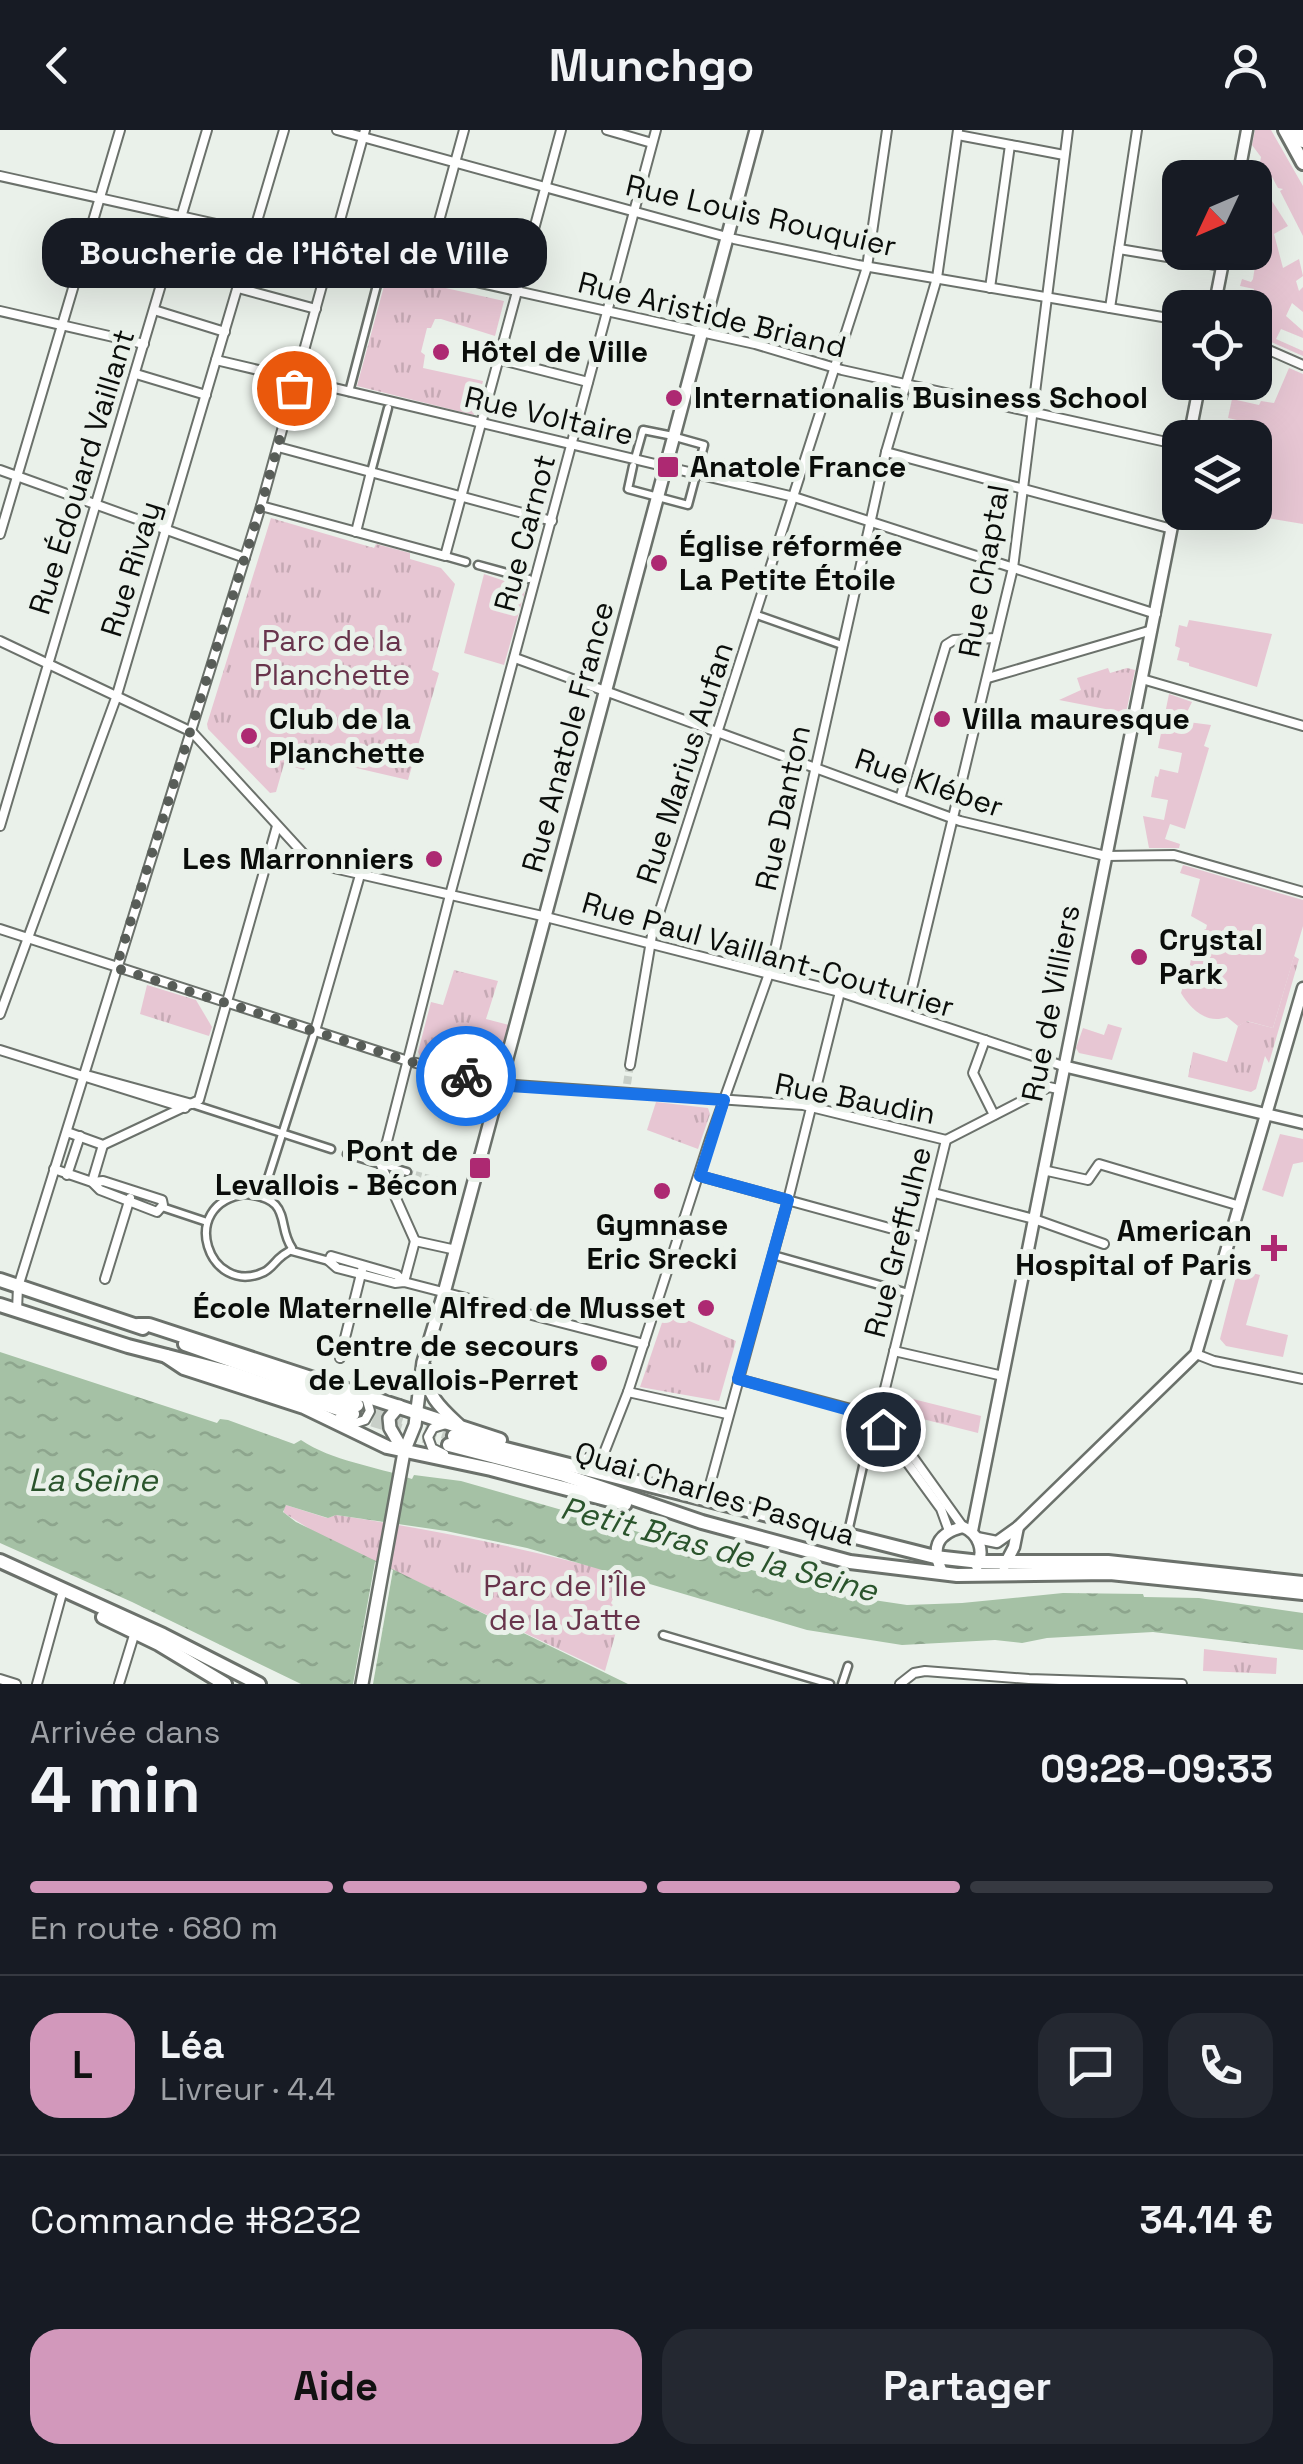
<!DOCTYPE html>
<html lang="fr">
<head>
<meta charset="utf-8">
<style>
	body { margin:0; font-family:"Space Grotesk",sans-serif; background:#242831; color:#f1f3f6; height:100vh; display:flex; flex-direction:column; font-size:38px; white-space:nowrap }
	* { box-sizing:border-box; margin:0 }
	p { font-size:32px; color:#9ea1a6 }
	.icon { flex:none; width:55px; height:55px; fill:none; stroke:currentColor; stroke-width:2; stroke-linecap:round; stroke-linejoin:round }
	.map { position:relative; height:1554px; overflow:hidden }
	.side { display:flex; flex-direction:column; background:#171b24; flex:1 }
	.side>* { flex:none }
	.needle { width:65px; rotate:226deg }
	.fabs { position:absolute; left:1162px; top:30px; display:grid; gap:20px }
	.fabs a { display:grid; place-items:center; width:110px; height:110px; border-radius:20px; background:#171b24; box-shadow:0 10px 40px #0002; font-size:50px }
	.pin { position:absolute; display:grid; place-items:center; width:85px; height:85px; color:#fff; margin:-42px; border:5px solid #fff; border-radius:50%; box-shadow:0 2px 10px #0007 }
	.courier { position:absolute; display:grid; place-items:center; width:100px; height:100px; margin:-50px; border:8px solid #1a73e8; border-radius:50%; background:#fff; color:#222; box-shadow:0 2px 12px #0007 }
	.bubble { position:absolute; height:70px; border-radius:30px; background:#171b24; box-shadow:0 10px 40px #0002; font-size:32px; font-weight:700; line-height:70px; text-align:center }
	.headline em { font-style:normal; font-weight:700 }
	.headline div { display:flex; flex-direction:column-reverse }
	.headline { display:flex; align-items:center; justify-content:space-between; height:170px; padding:0 30px }
	h1 { font-size:65px; font-weight:700; line-height:75px }
	.bar { display:grid; grid-template-columns:repeat(4,1fr); gap:15px 10px; align-content:center; height:120px; padding:0 30px }
	.bar i { height:12px; border-radius:8px; background:#363941 }
	.bar .current { background:#d298bb }
	.bar p { grid-column:span 4 }
	.line { display:flex; align-items:center; gap:25px; padding:0 30px; border-top:2px solid #363941 }
	.line div { flex:1 }
	.round { display:grid; place-items:center; flex:none; width:105px; height:105px; border-radius:30px; background:#242831 }
	.cta { display:flex; gap:20px; margin-top:auto; padding:20px 30px }
	.cta a { flex:1; height:115px; border-radius:30px; background:#d298bb; color:#111; font-size:40px; font-weight:700; line-height:115px; text-align:center }
	.cta a+a { background:#242831; color:#f1f3f6 }
	header { display:flex; justify-content:space-between; align-items:center; height:130px; padding:0 30px; background:#171b24; font-size:45px; font-weight:700 }
	.map>svg:first-child { display:block }
</style>
</head>
<body>
<header><svg class="icon" aria-label="back" viewBox="0 0 24 24"><path d="M15 5l-7 7 7 7"/></svg>Munchgo<svg class="icon" aria-label="person" viewBox="0 0 24 24"><circle cx="12" cy="8" r="4"/><path d="M4 21q1-7 8-7t8 7"/></svg></header>
<div class="map">
<svg width="1303" height="1554" viewBox="0 0 1303 1554">
	<defs>
		<pattern id="grass-tufts" width="24" height="20" patternUnits="userSpaceOnUse" patternTransform="scale(2.5)"><rect width="24" height="20" fill="#e7c6d3"/><path d="M3 7l-1-3M5 7V3M7 7l1-3M15 17l-1-3M17 17v-4M19 17l1-3" fill="none" stroke="#c5a9b4"/></pattern>
		<pattern id="water-ripples" width="26" height="14" patternUnits="userSpaceOnUse" patternTransform="scale(2.5)"><rect width="26" height="14" fill="#a5c1a5"/><path d="M2 4q2-2 4 0t4 0M15 11q2-2 4 0t4 0" fill="none" stroke="#8da58d"/></pattern>
	</defs>
	<rect width="100%" height="100%" fill="#eaf1ea"/>
	<g fill="url(#grass-tufts)">
		<path d="M387 145 504 171 495 206 441 189H435L431 198H427L421 222 425 225 423 238 483 251 474 285 357 256Z"/>
		<path d="M271 388 374 418 376 414 410 423V429L441 438 455 454 432 540 439 543 408 650 309 627 304 640 284 634 276 662 270 663 208 599 207 594Z"/>
		<path d="M1108 538 1110 543 1127 538 1135 540 1126 583 1059 570 1081 560 1077 548Z"/>
		<path d="M1294 826 1299 829 1269 933 1265 926 1256 959 1251 962 1188 947 1193 922 1227 932 1238 896 1246 891 1273 898Z"/>
		<path d="M454 840 498 851 486 889 509 895 493 946 421 928 418 922 431 872 443 875Z"/>
		<path d="M147 855 196 870 212 897 209 906 140 884Z"/>
		<path d="M656 972 708 978 710 984 698 1019 647 1000Z"/>
		<path d="M666 1181 736 1211 719 1271 640 1257Z"/>
		<path d="M893 1264 981 1286 978 1303 895 1282 890 1276Z"/>
		<path d="M286 1375 327 1388 336 1385C437 1400 534 1420 632 1447L630 1459 618 1458 611 1473 621 1484 605 1541 321 1406 284 1383 283 1377Z"/>
		<path d="M1204 1519 1277 1528 1276 1544 1203 1541Z"/>
	</g>
	<g fill="#e7c6d3">
		<path d="M1255 0H1271L1303 56V106L1280 61 1283 59 1278 58 1272 47 1264 51 1270 63 1262 67 1270 68 1288 96 1274 104 1283 138 1299 129 1303 146 1296 151 1299 161 1303 157V182L1292 173 1286 186 1303 201V208L1281 199 1276 209 1303 221V226L1255 205V198L1257 200 1272 190 1266 180 1255 186V178L1246 174 1247 165 1253 166 1254 159 1240 156 1242 149 1251 152 1253 149 1260 103 1255 101V61L1261 27 1252 15Z"/>
		<path d="M1289 238 1303 244V394L1242 384 1255 382 1256 345 1259 348 1261 344 1255 343 1259 295 1228 288 1232 269 1259 275 1261 271 1274 273Z"/>
		<path d="M484 444 526 458 504 535 464 523Z"/>
		<path d="M1189 490 1272 504 1257 557 1189 536V533L1177 530 1180 518 1175 516 1179 495 1187 497Z"/>
		<path d="M1169 564 1192 572 1185 586 1189 588 1188 592 1211 595 1204 616 1209 618 1185 699 1170 694 1165 709 1180 714 1179 718H1149L1143 686 1164 690 1168 670 1151 667 1155 646 1158 647 1160 639 1178 643 1182 623 1158 618Z"/>
		<path d="M1183 735 1303 770V796L1273 898 1247 891 1238 896 1227 887C1206 895 1190 878 1181 863 1184 852 1190 839 1191 828 1192 813 1190 805 1206 799L1207 795 1191 786 1200 749 1180 743Z"/>
		<path d="M1108 894 1122 898 1112 930 1079 923 1076 918 1083 898 1104 905Z"/>
		<path d="M1280 1004 1303 1009V1032L1293 1034 1283 1067 1262 1060Z"/>
		<path d="M1238 1139 1260 1145 1246 1195 1288 1205 1283 1227 1226 1216 1220 1209Z"/>
	</g>
	<path fill="url(#water-ripples)" d="M0 1222 217 1293 220 1289 228 1290 294 1314 301 1310C332 1331 375 1336 412 1349L414 1345 461 1351 649 1405 744 1438 860 1468 907 1475 962 1473 1063 1463 1143 1464 1144 1467 1199 1468 1303 1483V1520L1153 1502 1047 1508 1022 1513 995 1510 902 1515 807 1500 527 1418 446 1401 336 1385 328 1388 286 1375 283 1382 296 1392 628 1554H301L132 1472 0 1413Z"/>
	<path fill="#eaf1ea" d="M375 1432 393 1440 373 1554H353Z"/>
	<g fill="none" stroke-linecap="round" stroke-linejoin="round">
		<path stroke="#c8cfc8" stroke-width="6" stroke-dasharray="6 3" stroke-linecap="butt" d="M407 1042 457 1055"/>
		<path stroke="#c8cfc8" stroke-width="8" stroke-dasharray="8 4" stroke-linecap="butt" d="M627 954 630 935"/>
		<g stroke="#c8cfc8" stroke-width="12" stroke-dasharray="12 6" stroke-linecap="butt">
			<path d="M357 1275 454 1306"/>
			<path d="M355 1285 449 1315"/>
		</g>
		<defs>
			<g id="pedestrian">
				<path d="M349 262 383 132"/>
				<path d="M636 325 643 300 668 305"/>
				<path d="M633 336 628 359 688 375 704 315 679 308"/>
				<path d="M371 342 388 278"/>
				<path d="M445 426 466 432"/>
				<path d="M478 435 529 449"/>
				<path d="M757 485 842 515"/>
				<path d="M192 974 331 1019"/>
				<path d="M347 1024 407 1042"/>
				<path d="M245 1064C294 1068 276 1096 292 1118 290 1122 285 1123 282 1126 275 1131 272 1138 264 1142 209 1168 176 1074 245 1064Z"/>
				<path d="M262 1067 315 901"/>
				<path d="M162 1077 207 1092"/>
				<path d="M292 1121 329 1131"/>
				<path d="M773 1125 908 1163"/>
				<path d="M848 1402 874 1288"/>
				<path d="M663 1505 830 1554"/>
				<path d="M842 1554 848 1536"/>
			</g>
			<g id="minor">
				<path d="M337 0 734 109 858 135 1180 190"/>
				<path d="M607 0 652 13"/>
				<path d="M958 5 1064 25"/>
				<path d="M0 46 755 214 842 240 1180 315"/>
				<path d="M1119 119 1222 136"/>
				<path d="M425 142 464 0"/>
				<path d="M238 158 316 179"/>
				<path d="M990 158 1010 15"/>
				<path d="M1110 178 1137 0"/>
				<path d="M154 180 225 202"/>
				<path d="M0 181 144 214"/>
				<path d="M1255 214 1303 235"/>
				<path d="M498 229 588 252"/>
				<path d="M216 230 794 367 1156 484"/>
				<path d="M136 244 206 265"/>
				<path d="M278 317 552 391"/>
				<path d="M886 322 1172 399"/>
				<path d="M0 340 245 428"/>
				<path d="M261 376 445 426 561 0"/>
				<path d="M356 402 371 342"/>
				<path d="M0 404 120 0"/>
				<path d="M0 511 192 602 312 733 538 785 840 862 1063 936"/>
				<path d="M515 528 960 691 1106 726 1174 725 1303 762"/>
				<path d="M988 548 1152 500"/>
				<path d="M1142 549 1303 596"/>
				<path d="M900 669 946 515 954 510 996 508"/>
				<path d="M0 696 207 0"/>
				<path d="M0 799 408 931 500 954 803 975 946 1010"/>
				<path d="M906 883 1013 438 1068 0"/>
				<path d="M0 884 116 568 284 0"/>
				<path d="M315 901 360 745"/>
				<path d="M985 910 973 943 994 985"/>
				<path d="M0 920 185 978"/>
				<path d="M630 935 652 805 867 137 887 0"/>
				<path d="M90 946 192 974"/>
				<path d="M67 1002 103 1015 199 970 277 696"/>
				<path d="M54 1039 92 1052 103 1051 162 1070 163 1075 157 1082 100 1060 92 1052"/>
				<path d="M1043 1040 1088 1050 1099 1034 1240 1076"/>
				<path d="M67 1045 80 1006"/>
				<path d="M700 1046 922 1107"/>
				<path d="M92 1052 103 1015"/>
				<path d="M934 1063 1034 1089 1104 1114"/>
				<path d="M415 1111 381 1035 450 765 656 0"/>
				<path d="M415 1111 456 1120"/>
				<path d="M105 1149 130 1068"/>
				<path d="M404 1152 397 1145 331 1126 329 1131 337 1138 395 1153 404 1152 644 1214"/>
				<path d="M404 1152 415 1111"/>
				<path d="M17 1180 18 1157 261 376 365 0"/>
				<path d="M894 1221 1003 1246"/>
				<path d="M1196 1224 1214 1231 1303 1249"/>
				<path d="M340 1228 362 1140"/>
				<path d="M738 1249 885 1288 963 1397"/>
				<path d="M628 1262 727 1284"/>
				<path d="M874 1287 880 1279 946 1010 1049 957 1058 959"/>
				<path d="M874 1287 941 1379 949 1401"/>
				<path d="M339 1288 356 1293 365 1290 370 1281 366 1267"/>
				<path d="M444 1324 432 1318 428 1307 433 1298 446 1294"/>
				<path d="M577 1331 604 1323 628 1262 710 1009 771 838 886 322 937 148 958 0"/>
				<path d="M706 1369 788 1070 840 862"/>
				<path d="M0 1549 16 1554"/>
				<path d="M37 1554 61 1467"/>
				<path d="M119 1554 135 1502"/>
				<path d="M900 1554 914 1543 925 1541 1029 1549 1182 1554"/>
			</g>
			<g id="tertiary">
				<path d="M1238 48 1247 0"/>
				<path d="M1214 178 1225 122"/>
				<path d="M1189 308 1200 252"/>
				<path d="M1063 936 1303 993"/>
				<path d="M972 1401 1180 356"/>
				<path d="M977 1408 997 1412 1018 1397 1196 1224 1303 858"/>
				<path d="M1004 1436 1014 1417 1018 1397"/>
				<path d="M943 1444C931 1419 935 1404 963 1397 979 1404 985 1421 977 1436"/>
			</g>
			<g id="secondary">
				<path d="M427 1240C424 1264 443 1280 459 1295"/>
				<path d="M399 1276 389 1288 390 1298 404 1322"/>
				<path d="M362 1554 404 1322 415 1295 423 1232 444 1163 756 0"/>
			</g>
			<g id="primary">
				<path d="M1285 0 1303 33"/>
				<path d="M1297 0 1303 11"/>
				<path d="M0 1150 143 1198"/>
				<path d="M0 1175 128 1216 229 1242 353 1284"/>
				<path d="M138 1195H149L500 1310"/>
				<path d="M185 1214 357 1275"/>
				<path d="M166 1226 184 1238 304 1277 387 1317 491 1339 625 1374"/>
				<path d="M454 1306 935 1427 980 1432H1108L1303 1453"/>
				<path d="M449 1315 564 1345 702 1392 850 1432 957 1445 1110 1443 1303 1463"/>
				<path d="M0 1431 163 1505 259 1554"/>
				<path d="M103 1487 159 1514 225 1554"/>
			</g>
		</defs>
		<use href="#pedestrian" stroke="#6b716b" stroke-width="11"/>
		<use href="#minor" stroke="#6b716b" stroke-width="12"/>
		<use href="#tertiary" stroke="#6b716b" stroke-width="15"/>
		<use href="#secondary" stroke="#6b716b" stroke-width="16"/>
		<use href="#primary" stroke="#6b716b" stroke-width="18"/>
		<use href="#pedestrian" stroke="#fff" stroke-width="6"/>
		<use href="#minor" stroke="#fff" stroke-width="8"/>
		<use href="#tertiary" stroke="#fff" stroke-width="10"/>
		<use href="#secondary" stroke="#fff" stroke-width="11"/>
		<use href="#primary" stroke="#fff" stroke-width="12"/>
	</g>
	<g fill="none" stroke-linecap="round" stroke-linejoin="round">
		<path stroke="#585d58" stroke-width="10" stroke-dasharray="0 18" d="M294 258 261 376 116 838 408 931 466 946"/>
		<path stroke="#1a73e8" stroke-width="12" d="M466 946 510 956 724 970 700 1046 788 1070 738 1249 874 1287 883 1299"/>
	</g>
	<g fill="#ad2972" stroke="#eaf1ea" stroke-width="4">
		<circle cx="441" cy="222" r="10"/>
		<circle cx="674" cy="268" r="10"/>
		<rect x="656" y="325" width="24" height="24" rx="5"/>
		<circle cx="659" cy="433" r="10"/>
		<circle cx="942" cy="589" r="10"/>
		<circle cx="249" cy="606" r="10"/>
		<circle cx="434" cy="729" r="10"/>
		<circle cx="1139" cy="827" r="10"/>
		<rect x="468" y="1026" width="24" height="24" rx="5"/>
		<circle cx="662" cy="1061" r="10"/>
		<path d="M1269 1103h10v10h10v10h-10v10h-10v-10h-10v-10h10z"/>
		<circle cx="706" cy="1178" r="10"/>
		<circle cx="599" cy="1233" r="10"/>
	</g>
	<g text-anchor="middle" stroke-width="10" stroke-linejoin="round" paint-order="stroke">
		<g font-size="30" fill="#0a0d0a" stroke="#eaf1ea">
			<text transform="translate(761 86) rotate(13)" y="10">Rue Louis Rouquier</text>
			<text transform="translate(712 185) rotate(14)" y="10">Rue Aristide Briand</text>
			<text transform="translate(549 286) rotate(13)" y="10">Rue Voltaire</text>
			<text transform="translate(82 342) rotate(-73)" y="10">Rue Édouard Vaillant</text>
			<text transform="translate(525 403) rotate(-75)" y="10">Rue Carnot</text>
			<text transform="translate(131 439) rotate(-73)" y="10">Rue Rivay</text>
			<text transform="translate(984 441) rotate(-80)" y="10">Rue Chaptal</text>
			<text transform="translate(568 607) rotate(-75)" y="10">Rue Anatole France</text>
			<text transform="translate(685 633) rotate(-72)" y="10">Rue Marius Aufan</text>
			<text transform="translate(929 653) rotate(19)" y="10">Rue Kléber</text>
			<text transform="translate(783 678) rotate(-78)" y="10">Rue Danton</text>
			<text transform="translate(768 825) rotate(16)" y="10">Rue Paul Vaillant-Couturier</text>
			<text transform="translate(1051 873) rotate(-79)" y="10">Rue de Villiers</text>
			<text transform="translate(855 969) rotate(11)" y="10">Rue Baudin</text>
			<text transform="translate(898 1112) rotate(-76)" y="10">Rue Greffulhe</text>
			<text transform="translate(715 1364) rotate(17)" y="10">Quai Charles Pasqua</text>
		</g>
		<g font-size="30" font-weight="bold" fill="#0a0d0a" stroke="#eaf1ea" text-anchor="start">
			<text x="461" y="232">Hôtel de Ville</text>
			<text x="694" y="278">Internationalis Business School</text>
			<text x="690" y="347">Anatole France</text>
			<text x="679" y="426">Église réformée<tspan x="679" dy="34">La Petite Étoile</tspan></text>
			<text x="269" y="599">Club de la<tspan x="269" dy="34">Planchette</tspan></text>
			<text x="962" y="599">Villa mauresque</text>
			<text x="414" y="739" text-anchor="end">Les Marronniers</text>
			<text x="1159" y="820">Crystal<tspan x="1159" dy="34">Park</tspan></text>
			<text x="458" y="1031" text-anchor="end">Pont de<tspan x="458" dy="34">Levallois - Bécon</tspan></text>
			<text x="662" y="1105" text-anchor="middle">Gymnase<tspan x="662" dy="34">Eric Srecki</tspan></text>
			<text x="1252" y="1111" text-anchor="end">American<tspan x="1252" dy="34">Hospital of Paris</tspan></text>
			<text x="686" y="1188" text-anchor="end">École Maternelle Alfred de Musset</text>
			<text x="579" y="1226" text-anchor="end">Centre de secours<tspan x="579" dy="34">de Levallois-Perret</tspan></text>
		</g>
		<g font-size="30" fill="#68344c" stroke="#eaf1ea">
			<text x="332" y="521">Parc de la<tspan x="332" dy="34">Planchette</tspan></text>
			<text x="565" y="1466">Parc de l'Île<tspan x="565" dy="34">de la Jatte</tspan></text>
		</g>
		<g font-size="32" font-style="italic" fill="#2a542c" stroke="#eaf1ea">
			<text x="93" y="1361">La Seine</text>
			<text transform="translate(719 1419) rotate(15)" y="11">Petit Bras de la Seine</text>
		</g>
	</g>
</svg>
<div class="fabs">
<a><svg class="needle" viewBox="-14 -14 28 28"><path d="M0-13l5 13h-10z" fill="#e53935"/><path d="M0 13l5-13h-10z" fill="#9ea1a6"/></svg></a>
<a><svg class="icon" aria-label="locate" viewBox="0 0 24 24"><circle cx="12" cy="12" r="6"/><path d="M12 2v4M12 18v4M2 12h4M18 12h4"/></svg></a>
<a><svg class="icon" aria-label="layers" viewBox="0 0 24 24"><path d="M12 4l9 5-9 5-9-5zM3 14l9 5 9-5"/></svg></a>
</div>
<div class="pin" style="left:294px;top:258px;background:#ea580c"><svg class="icon" aria-label="bag" viewBox="0 0 24 24"><path d="M5 8h14l-1 12H6zM9 8a3 3 0 0 1 6 0"/></svg></div>
<div class="pin" style="left:883px;top:1299px;background:#1f2937"><svg class="icon" aria-label="home" viewBox="0 0 24 24"><path d="M3 11l9-7 9 7M6 9v11h12V9"/></svg></div>
<div class="courier" style="left:466px;top:946px"><svg class="icon" aria-label="bike" viewBox="0 0 24 24"><circle cx="6" cy="16" r="4"/><circle cx="18" cy="16" r="4"/><path d="M6 16l4-8h5l3 8M10 8l3 8H6M13 5h3"/></svg></div>
<div class="bubble" style="left:42px;top:88px;width:505px">Boucherie de l'Hôtel de Ville</div>
</div>
<section class="side">
<div class="headline"><div><h1>4 min</h1><p>Arrivée dans</p></div><em>09:28–09:33</em></div>
<div class="bar"><i class="current"></i><i class="current"></i><i class="current"></i><i></i><p>En route · 680 m</p></div>
<div class="line" style="height:180px"><b class="round" style="background:#d298bb;color:#111">L</b><div><b>Léa</b><p>Livreur · 4.4</p></div><a class="round"><svg class="icon" aria-label="chat" viewBox="0 0 24 24"><path d="M4 5h16v11H9l-5 4z"/></svg></a><a class="round"><svg class="icon" aria-label="phone" viewBox="0 0 24 24"><path d="M5 4h4l2 5-3 2q2 4 5 5l2-3 5 2v4C11 20 4 13 5 4z"/></svg></a></div>
<div class="line" style="height:130px"><div>Commande #8232</div><b>34.14 €</b></div>
<div class="cta"><a>Aide</a><a>Partager</a></div>
</section>
</body>
</html>
